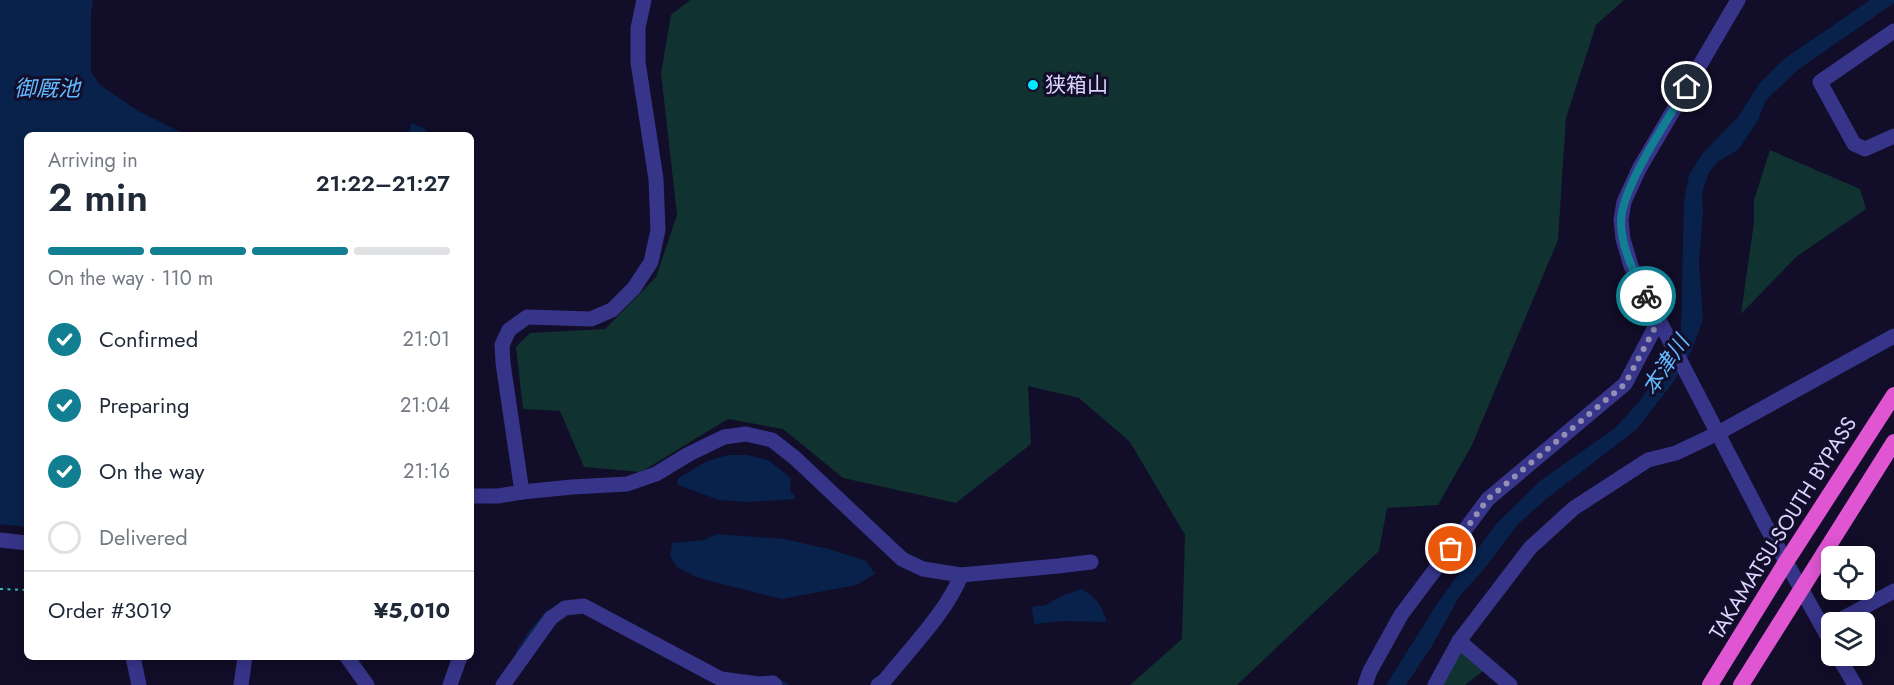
<!DOCTYPE html>
<html lang="en">
<head>
<meta charset="utf-8">
<style>
	body { margin:0; font-family:Jost,"Noto Sans JP",sans-serif; background:#f6f6f7; color:#1f2937; height:100vh; display:flex; flex-direction:column; font-size:22px; white-space:nowrap }
	* { box-sizing:border-box; margin:0 }
	p { font-size:20px; color:#747a83 }
	.icon { flex:none; width:33px; height:33px; fill:none; stroke:currentColor; stroke-width:2; stroke-linecap:round; stroke-linejoin:round }
	.map { position:relative; flex:1; overflow:hidden }
	.drawer { position:absolute; left:24px; top:132px; width:450px; height:528px; display:flex; flex-direction:column; background:#fff; border-radius:9px; box-shadow:0 3px 15px #0003 }
	.drawer>* { flex:none }
	.controls { position:absolute; left:1821px; top:546px; display:grid; gap:12px }
	.controls a { display:grid; place-items:center; width:54px; height:54px; border-radius:9px; background:#fff; box-shadow:0 3px 15px #0003; font-size:30px }
	.pin { position:absolute; display:grid; place-items:center; width:51px; height:51px; color:#fff; margin:-26px; border:3px solid #fff; border-radius:50%; box-shadow:0 2px 6px #0007 }
	.courier { position:absolute; display:grid; place-items:center; width:60px; height:60px; margin:-30px; border:4px solid #117f91; border-radius:50%; background:#fff; color:#222; box-shadow:0 2px 8px #0007 }
	.head em { font-style:normal; font-weight:600 }
	.head div { display:flex; flex-direction:column-reverse }
	.head { display:flex; align-items:center; justify-content:space-between; height:102px; padding:0 24px }
	h1 { font-size:39px; font-weight:600; line-height:45px }
	.bar { display:grid; grid-template-columns:repeat(4,1fr); gap:9px 6px; align-content:center; height:72px; padding:0 24px }
	.bar i { height:8px; border-radius:4px; background:#e0e1e3 }
	.bar .selected { background:#117f91 }
	.bar p { grid-column:span 4 }
	.line { display:flex; align-items:center; gap:15px; padding:0 24px; border-top:2px solid #e0e1e3 }
	.line div { flex:1 }
	ol { padding:0 24px; list-style:none }
	li { display:flex; align-items:center; gap:18px; height:66px }
	li p { margin-inline-start:auto }
	li .icon { padding:6px; border-radius:50%; background:#117f91; color:#fff; stroke-width:4 }
	li:last-child { color:#747a83 }
	li i { width:33px; height:33px; border:3px solid #e0e1e3; border-radius:50% }
	.map>svg:first-child { display:block }
</style>
</head>
<body>
<div class="map">
<svg width="1894" height="685" viewBox="0 0 1894 685">
	<rect width="100%" height="100%" fill="#120d28"/>
	<g fill="#103230">
		<path d="M690 0H1624L1596 25 1566 118 1558 240 1472 445 1438 505 1387 508 1379 551 1237 685H1130L1182 639 1185 535 1130 442 1079 398 1028 386 1031 444 956 503 843 478 783 429 728 419 641 472 584 467 560 411 523 409 516 347 530 333 605 329 656 277 677 215 661 73 671 15Z"/>
		<path d="M1770 150 1860 189 1866 209 1796 257 1741 314 1754 222V200Z"/>
		<path d="M1460 647 1483 671 1465 685H1437Z"/>
	</g>
	<g fill="#08224c">
		<path d="M0 0H93L91 14V72L100 85 138 111 187 135H27V527L0 524Z"/>
		<path d="M1870 0H1894V3L1799 69 1766 100 1758 120 1739 149 1719 161 1709 172 1702 192 1703 210 1699 263 1703 319 1692 350 1674 381 1637 429 1550 496 1518 524 1485 568 1459 597 1432 646 1406 685H1386L1439 601 1497 523 1540 481 1615 428 1639 402 1666 363 1681 330 1684 202 1689 175 1702 154 1738 117 1759 84 1784 59Z"/>
		<path d="M411 123 424 128 429 135H409Z"/>
		<path d="M729 455H747L768 460 791 478 790 490 796 499 747 502 719 500 678 485 677 479 707 461Z"/>
		<path d="M717 534 784 539 829 549 866 561 875 574 856 585 782 599 699 578 677 567 670 556 672 543 704 540Z"/>
		<path d="M1082 589C1096 597 1102 606 1107 622L1064 621 1034 624 1032 607 1046 605 1061 596Z"/>
	</g>
	<g fill="none" stroke-linecap="round" stroke-linejoin="round">
		<g stroke="#08224c" stroke-width="4">
			<path d="M518 652 530 633 548 612"/>
			<path d="M778 681 787 685"/>
		</g>
		<path stroke="#26c1b5" stroke-width="2" stroke-dasharray="3 4.5" stroke-linecap="butt" d="M0 589 27 590"/>
		<g stroke="#37358a" stroke-width="15">
			<path d="M1738 0 1639 169 1624 202 1621 220 1623 239 1631 266 1659 320 1767 528 1832 644"/>
			<path d="M1894 31 1820 82 1854 144 1865 149 1894 136"/>
			<path d="M522 492 572 487 627 484 656 474 689 454 724 437 746 434 772 440 795 458 902 559 923 569 961 575 1058 566 1091 562"/>
			<path d="M471 496H498L522 492 503 363 502 345 509 330 527 317 591 319 612 310 634 288 651 262 658 230 656 179 638 62V28L644 0"/>
			<path d="M0 540 27 543"/>
			<path d="M1836 622 1894 591"/>
			<path d="M1459 641 1510 685"/>
			<path d="M1838 656 1855 685"/>
			<path d="M133 657 139 685"/>
			<path d="M347 657 367 685"/>
			<path d="M241 685 245 657"/>
			<path d="M450 685 460 657"/>
			<path d="M503 685 551 618 565 608 584 606 721 679 759 684 773 683 775 685"/>
			<path d="M878 685 885 680C909 650 949 609 961 575"/>
			<path d="M1365 685 1370 671 1401 615 1488 499 1625 384 1659 320"/>
			<path d="M1435 685 1459 641 1530 548 1574 508 1648 460 1676 453 1718 433 1894 336"/>
		</g>
		<g stroke="#df55d2" stroke-width="16">
			<path d="M1710 685 1786 562 1894 395"/>
			<path d="M1741 685 1894 442"/>
		</g>
	</g>
	<g fill="none" stroke-linecap="round" stroke-linejoin="round">
		<path stroke="#938eb4" stroke-width="6" stroke-dasharray="0 10.8" d="M1451 549 1488 499 1625 384 1659 320 1646 296"/>
		<path stroke="#117f91" stroke-width="8" d="M1646 296C1634 272 1622 250 1621 223 1620 189 1669 118 1687 87"/>
	</g>
	<circle fill="#00e9ff" stroke="#120d28" stroke-width="2" cx="1033" cy="85" r="6"/>
	<g text-anchor="middle" stroke-width="6" stroke-linejoin="round" paint-order="stroke">
		<g font-size="21" fill="#d8d4ff" stroke="#120d28" text-anchor="start">
			<text x="1045" y="92">狭箱山</text>
		</g>
		<g font-size="21" fill="#d8d4ff" stroke="#120d28">
			<text transform="translate(1783 528) rotate(-58)" y="7">TAKAMATSU-SOUTH BYPASS</text>
		</g>
		<g font-size="22" font-style="italic" fill="#62b9ff" stroke="#120d28">
			<text x="47" y="96">御厩池</text>
			<text transform="translate(1665 365) rotate(-57)" y="8">本津川</text>
		</g>
	</g>
</svg>
<div class="controls">
<a><svg class="icon" aria-label="locate" viewBox="0 0 24 24"><circle cx="12" cy="12" r="6"/><path d="M12 2v4M12 18v4M2 12h4M18 12h4"/></svg></a>
<a><svg class="icon" aria-label="layers" viewBox="0 0 24 24"><path d="M12 4l9 5-9 5-9-5zM3 14l9 5 9-5"/></svg></a>
</div>
<div class="pin" style="left:1451px;top:549px;background:#ea580c"><svg class="icon" aria-label="bag" viewBox="0 0 24 24"><path d="M5 8h14l-1 12H6zM9 8a3 3 0 0 1 6 0"/></svg></div>
<div class="pin" style="left:1687px;top:87px;background:#1f2937"><svg class="icon" aria-label="home" viewBox="0 0 24 24"><path d="M3 11l9-7 9 7M6 9v11h12V9"/></svg></div>
<div class="courier" style="left:1646px;top:296px"><svg class="icon" aria-label="bike" viewBox="0 0 24 24"><circle cx="6" cy="16" r="4"/><circle cx="18" cy="16" r="4"/><path d="M6 16l4-8h5l3 8M10 8l3 8H6M13 5h3"/></svg></div>
<section class="drawer">
<div class="head"><div><h1>2 min</h1><p>Arriving in</p></div><em>21:22–21:27</em></div>
<div class="bar"><i class="selected"></i><i class="selected"></i><i class="selected"></i><i></i><p>On the way · 110 m</p></div>
<ol>
<li><svg class="icon" aria-label="check" viewBox="0 0 24 24"><path d="M5 12l5 5 9-10"/></svg>Confirmed<p>21:01</p></li>
<li><svg class="icon" aria-label="check" viewBox="0 0 24 24"><path d="M5 12l5 5 9-10"/></svg>Preparing<p>21:04</p></li>
<li><svg class="icon" aria-label="check" viewBox="0 0 24 24"><path d="M5 12l5 5 9-10"/></svg>On the way<p>21:16</p></li>
<li><i></i>Delivered</li>
</ol>
<div class="line" style="height:78px"><div>Order #3019</div><b>¥5,010</b></div>
</section>
</div>
</body>
</html>
